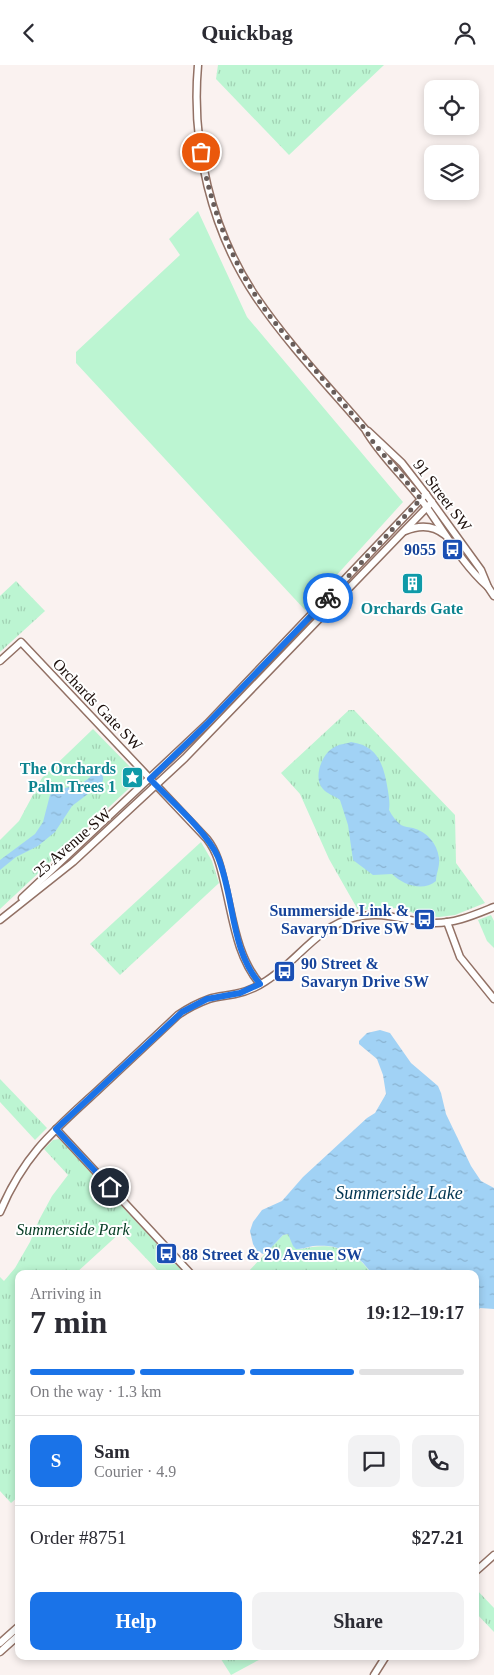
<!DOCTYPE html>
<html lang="en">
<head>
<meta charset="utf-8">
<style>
	body { margin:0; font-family:"Times New Roman",serif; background:#f2f2f3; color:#2b2b33; height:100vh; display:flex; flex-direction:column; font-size:19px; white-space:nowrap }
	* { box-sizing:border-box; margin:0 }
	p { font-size:16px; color:#7c7c81 }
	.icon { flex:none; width:28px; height:28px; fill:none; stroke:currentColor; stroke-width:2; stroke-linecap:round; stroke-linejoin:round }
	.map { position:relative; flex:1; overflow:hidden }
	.sheet { position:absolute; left:15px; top:1205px; width:464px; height:390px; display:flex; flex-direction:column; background:#fff; border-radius:10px; box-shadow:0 2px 8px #0003 }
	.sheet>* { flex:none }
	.buttons { position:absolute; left:424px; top:15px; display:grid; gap:10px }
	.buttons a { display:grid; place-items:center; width:55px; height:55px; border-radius:10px; background:#fff; box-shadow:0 2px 8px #0003; font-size:25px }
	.pin { position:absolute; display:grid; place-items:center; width:42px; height:42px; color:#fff; margin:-21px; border:2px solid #fff; border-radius:50%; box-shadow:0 1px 5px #0007 }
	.courier { position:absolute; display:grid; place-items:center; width:50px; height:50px; margin:-25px; border:4px solid #1a73e8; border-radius:50%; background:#fff; color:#222; box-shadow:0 1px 6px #0007 }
	.summary em { font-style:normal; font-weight:700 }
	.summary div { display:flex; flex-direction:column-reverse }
	.summary { display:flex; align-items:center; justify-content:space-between; height:85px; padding:0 15px }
	h1 { font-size:32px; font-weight:700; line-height:38px }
	.bar { display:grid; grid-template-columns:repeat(4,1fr); gap:8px 5px; align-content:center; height:60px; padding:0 15px }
	.bar i { height:6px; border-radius:4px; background:#e1e1e2 }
	.bar .current { background:#1a73e8 }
	.bar p { grid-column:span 4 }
	.line { display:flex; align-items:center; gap:12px; padding:0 15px; border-top:1px solid #e1e1e2 }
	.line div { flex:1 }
	.round { display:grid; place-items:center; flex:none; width:52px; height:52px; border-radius:10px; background:#f2f2f3 }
	.button { display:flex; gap:10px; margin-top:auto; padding:10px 15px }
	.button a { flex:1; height:58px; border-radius:10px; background:#1a73e8; color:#fff; font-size:20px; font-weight:700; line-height:58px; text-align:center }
	.button a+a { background:#f2f2f3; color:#2b2b33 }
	header { display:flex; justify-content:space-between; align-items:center; height:65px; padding:0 15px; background:#fff; font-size:22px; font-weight:700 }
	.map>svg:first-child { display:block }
</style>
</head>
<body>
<header><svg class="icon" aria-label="back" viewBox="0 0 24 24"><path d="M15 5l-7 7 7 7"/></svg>Quickbag<svg class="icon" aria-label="person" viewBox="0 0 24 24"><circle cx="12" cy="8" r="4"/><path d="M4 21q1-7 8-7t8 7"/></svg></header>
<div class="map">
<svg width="494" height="1610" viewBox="0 0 494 1610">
	<defs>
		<pattern id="park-tufts" width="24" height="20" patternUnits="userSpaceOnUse" patternTransform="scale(1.25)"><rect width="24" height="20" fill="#bcf5d2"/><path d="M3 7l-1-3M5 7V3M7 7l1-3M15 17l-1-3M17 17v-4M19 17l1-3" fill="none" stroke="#a1d1b3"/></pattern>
		<pattern id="water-ripples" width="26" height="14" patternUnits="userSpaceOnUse" patternTransform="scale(1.25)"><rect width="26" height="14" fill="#a1d2f5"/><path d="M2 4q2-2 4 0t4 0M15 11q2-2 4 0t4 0" fill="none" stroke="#8ab3d1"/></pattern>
	</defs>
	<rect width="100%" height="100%" fill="#faf2f0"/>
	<path fill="#bcf5d2" d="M198 146 247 252 403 437 305 545 76 298V287L180 190 169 174Z"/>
	<g fill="url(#park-tufts)">
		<path d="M218 0H384L289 90 216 14Z"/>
		<path d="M16 516 45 546 0 587V531Z"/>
		<path d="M349 645H354L455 750 456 798 485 838 455 850 439 852 423 851 398 843 358 845 329 794 300 729 281 708Z"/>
		<path d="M93 664 137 709 139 714 0 844V775L19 756 42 713Z"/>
		<path d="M201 777 212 796 219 818 120 910 90 879Z"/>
		<path d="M491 850 494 856V883L487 876 478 855Z"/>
		<path d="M0 1014 47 1063 35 1075 0 1037Z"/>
		<path d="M59 1074 185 1209H161L121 1167 75 1209H19V1431L11 1438 0 1426V1212L4 1216 15 1203 30 1177 39 1155 52 1131 68 1110 44 1084 53 1075Z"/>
		<path d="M288 1169 300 1184C332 1177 352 1182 372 1209H246L283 1170Z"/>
		<path d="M475 1523 494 1543V1567L475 1547Z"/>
		<path d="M219 1591H266L231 1610Z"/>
	</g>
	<g fill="url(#water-ripples)">
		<path d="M351 677C379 681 384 701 388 726 389 733 390 738 389 745 392 751 396 756 401 760 405 762 409 762 413 763 427 767 437 778 439 793 440 802 436 808 436 816 423 827 403 820 392 809L373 810 353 795 348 760 340 735C335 731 327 729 323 724 313 714 321 690 333 683 338 679 346 679 351 677Z"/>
		<path d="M95 707H100C104 711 104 715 101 719L72 741 55 767 38 781 16 792 0 805V795L35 769 43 757 50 730C66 718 79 726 95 707Z"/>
		<path d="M380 965 390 968 411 998 438 1021 441 1028 446 1049 471 1101 481 1116 494 1123V1244L480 1243 475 1249V1209H372C357 1187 339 1179 313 1181 307 1182 302 1184 296 1184L293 1181 288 1169 283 1170 267 1187 263 1189 257 1186 253 1179 250 1166 253 1157 262 1145 282 1136 303 1112 367 1053 375 1048 386 1029 383 1010 377 994 359 979V976L367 968Z"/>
	</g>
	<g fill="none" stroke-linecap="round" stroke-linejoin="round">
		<defs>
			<g id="secondary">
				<path d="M198 0C191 80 211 165 256 232 288 279 328 321 365 364 379 389 402 410 420 433 442 462 460 497 488 522"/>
				<path d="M368 366 402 398 426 429 481 505 488 522 494 531"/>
				<path d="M405 466C419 460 433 460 445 470"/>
				<path d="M0 596 21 577 207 774C218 788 221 804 225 821 233 854 237 892 260 919"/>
				<path d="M22 833 207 659 426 429"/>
				<path d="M0 855 73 797 185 693 432 437"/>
				<path d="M447 857 460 892 494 934"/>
				<path d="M56 1064 191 1209"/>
				<path d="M0 1147C24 1090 53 1066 97 1026 124 1001 151 975 178 950 188 943 198 938 209 934 217 931 226 931 235 929 246 927 257 922 266 916 298 896 317 861 356 852 387 846 403 856 432 858 454 859 474 850 494 842"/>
				<path d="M475 1507 494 1490"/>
				<path d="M0 1578 19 1561"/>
				<path d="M0 1587 19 1570"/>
				<path d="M374 1610 386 1591"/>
			</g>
		</defs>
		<use href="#secondary" stroke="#927165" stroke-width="9"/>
		<use href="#secondary" stroke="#fff" stroke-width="6"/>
	</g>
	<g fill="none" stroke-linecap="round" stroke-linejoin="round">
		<path stroke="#685d5a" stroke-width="5" stroke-dasharray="0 9" d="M201 87C210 137 227 185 254 228 268 251 286 271 303 291 324 315 344 340 365 364L373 377 421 434 328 533"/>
		<path stroke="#1a73e8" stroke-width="6" d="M110 1122 56 1064 182 947 207 934 240 928 260 919C230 884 235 834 218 792 207 767 170 735 150 714L207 659 328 533"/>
	</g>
	<defs>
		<symbol id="bus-square" viewBox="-11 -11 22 22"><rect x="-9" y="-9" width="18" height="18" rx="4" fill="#1a4fb4" stroke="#fff"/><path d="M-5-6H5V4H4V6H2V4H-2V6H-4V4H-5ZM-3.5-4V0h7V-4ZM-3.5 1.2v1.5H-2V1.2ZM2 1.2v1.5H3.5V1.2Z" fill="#fff"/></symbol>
		<symbol id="building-square" viewBox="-11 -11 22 22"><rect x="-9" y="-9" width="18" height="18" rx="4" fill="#0f9aa8" stroke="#fff"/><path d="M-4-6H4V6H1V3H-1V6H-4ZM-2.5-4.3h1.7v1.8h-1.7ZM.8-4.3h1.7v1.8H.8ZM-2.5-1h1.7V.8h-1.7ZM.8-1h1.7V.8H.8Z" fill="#fff"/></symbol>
		<symbol id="sight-square" viewBox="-11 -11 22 22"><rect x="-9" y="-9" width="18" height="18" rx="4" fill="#0f9aa8" stroke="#fff"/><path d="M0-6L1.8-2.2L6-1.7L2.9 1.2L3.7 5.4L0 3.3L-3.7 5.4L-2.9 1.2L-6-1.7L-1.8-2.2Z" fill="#fff"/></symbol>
	</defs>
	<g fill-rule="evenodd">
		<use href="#bus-square" x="440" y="472" width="25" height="25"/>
		<use href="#building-square" x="400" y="506" width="25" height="25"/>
		<use href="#sight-square" x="120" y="700" width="25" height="25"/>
		<use href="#bus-square" x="412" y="842" width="25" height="25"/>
		<use href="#bus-square" x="272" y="894" width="25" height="25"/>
		<use href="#bus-square" x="154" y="1176" width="25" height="25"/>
	</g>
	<g text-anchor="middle" stroke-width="4" stroke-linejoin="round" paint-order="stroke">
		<g font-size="16" fill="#1a0d09" stroke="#fff">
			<text transform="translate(443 430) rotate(53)" y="6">91 Street SW</text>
			<text transform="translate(98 639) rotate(46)" y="6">Orchards Gate SW</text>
			<text transform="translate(72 777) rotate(-41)" y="6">25 Avenue SW</text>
		</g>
		<g font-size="16" font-weight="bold" fill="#164399" stroke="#fff" text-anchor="end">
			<text x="436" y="490">9055</text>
			<text x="409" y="851">Summerside Link &amp;<tspan x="409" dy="18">Savaryn Drive SW</tspan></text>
			<text x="301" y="904" text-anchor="start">90 Street &amp;<tspan x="301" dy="18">Savaryn Drive SW</tspan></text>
			<text x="182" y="1195" text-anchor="start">88 Street &amp; 20 Avenue SW</text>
		</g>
		<g font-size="16" font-weight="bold" fill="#0d838f" stroke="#fff">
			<text x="412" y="549">Orchards Gate</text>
			<text x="116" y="709" text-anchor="end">The Orchards<tspan x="116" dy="18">Palm Trees 1</tspan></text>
		</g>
		<g font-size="16" font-style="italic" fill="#033b22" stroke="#fff">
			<text x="73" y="1170">Summerside Park</text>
		</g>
		<g font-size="18" font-style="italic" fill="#013551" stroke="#fff">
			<text x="399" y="1134">Summerside Lake</text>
		</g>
	</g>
</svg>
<div class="buttons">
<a><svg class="icon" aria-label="locate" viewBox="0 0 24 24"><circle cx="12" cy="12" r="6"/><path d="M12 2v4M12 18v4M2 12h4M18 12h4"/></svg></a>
<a><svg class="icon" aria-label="layers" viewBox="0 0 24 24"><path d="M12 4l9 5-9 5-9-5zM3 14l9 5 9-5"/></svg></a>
</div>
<div class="pin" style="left:201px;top:87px;background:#ea580c"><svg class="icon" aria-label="bag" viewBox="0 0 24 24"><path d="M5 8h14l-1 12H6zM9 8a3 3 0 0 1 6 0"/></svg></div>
<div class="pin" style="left:110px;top:1122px;background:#1f2937"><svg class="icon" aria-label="home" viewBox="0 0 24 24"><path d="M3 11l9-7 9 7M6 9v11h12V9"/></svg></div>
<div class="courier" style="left:328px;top:533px"><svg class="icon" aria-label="bike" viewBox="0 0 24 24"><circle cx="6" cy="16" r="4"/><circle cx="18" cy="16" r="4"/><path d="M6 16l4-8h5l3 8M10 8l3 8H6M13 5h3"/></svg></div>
<section class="sheet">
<div class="summary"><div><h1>7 min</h1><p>Arriving in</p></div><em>19:12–19:17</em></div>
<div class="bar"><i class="current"></i><i class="current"></i><i class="current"></i><i></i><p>On the way · 1.3 km</p></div>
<div class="line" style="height:90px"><b class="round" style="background:#1a73e8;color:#fff">S</b><div><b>Sam</b><p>Courier · 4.9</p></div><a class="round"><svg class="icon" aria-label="chat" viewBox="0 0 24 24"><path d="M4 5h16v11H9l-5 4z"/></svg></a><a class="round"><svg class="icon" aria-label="phone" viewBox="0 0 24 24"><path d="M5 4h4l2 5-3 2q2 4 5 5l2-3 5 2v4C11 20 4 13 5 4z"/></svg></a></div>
<div class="line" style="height:65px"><div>Order #8751</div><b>$27.21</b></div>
<div class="button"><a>Help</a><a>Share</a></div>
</section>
</div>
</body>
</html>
